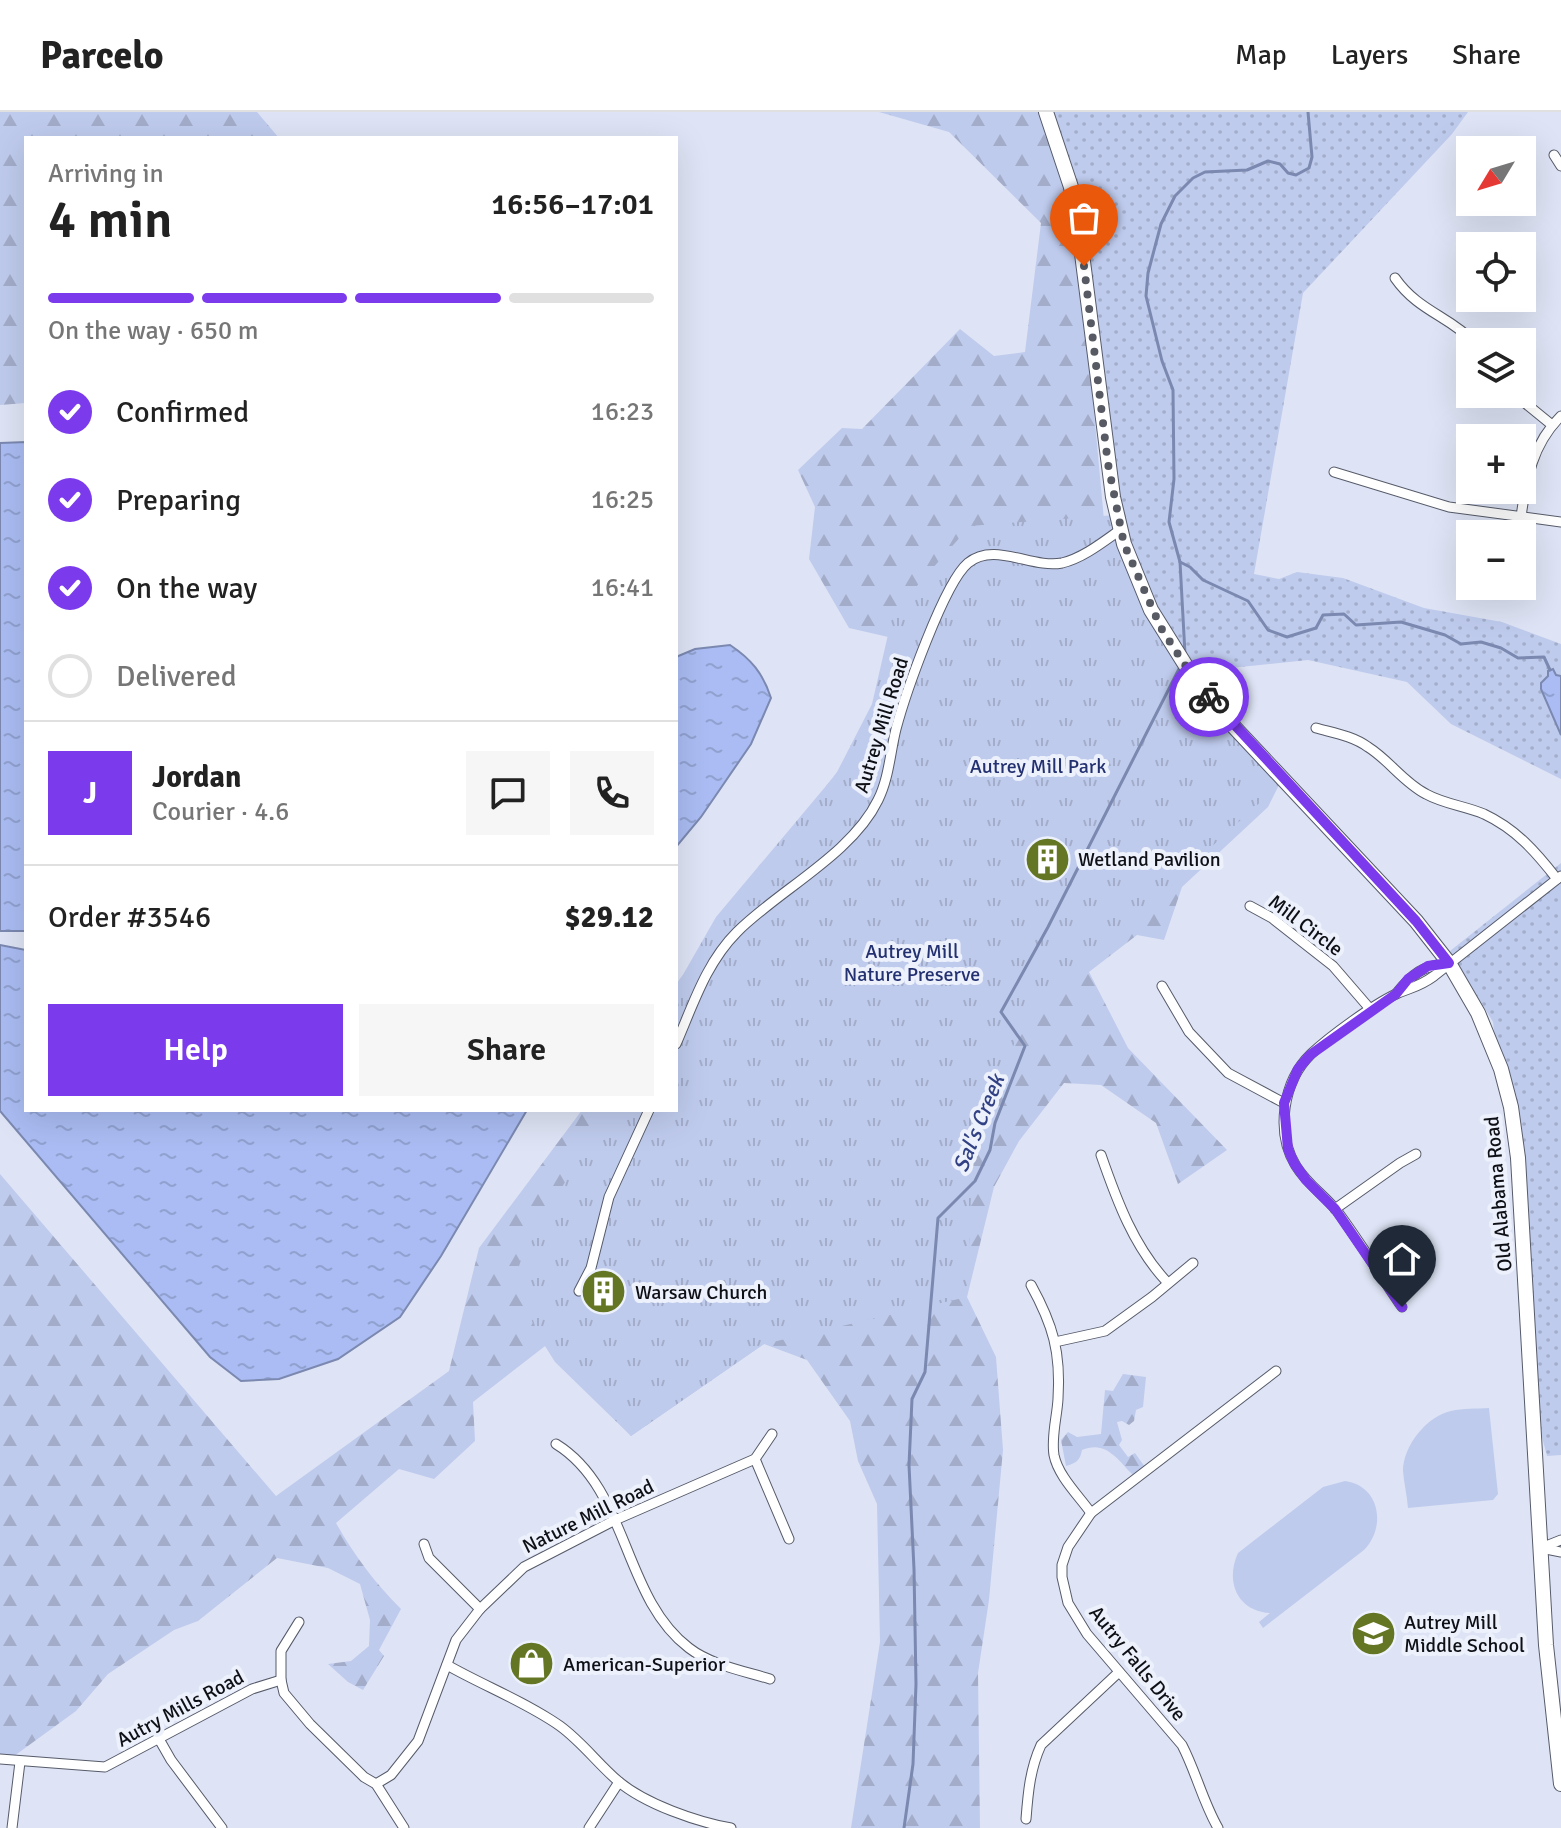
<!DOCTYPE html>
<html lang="en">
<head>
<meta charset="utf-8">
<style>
	body { margin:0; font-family:Signika,sans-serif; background:#f6f6f6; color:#222; height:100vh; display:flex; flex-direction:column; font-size:30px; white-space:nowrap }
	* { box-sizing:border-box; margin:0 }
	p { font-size:26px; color:#767676 }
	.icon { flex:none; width:44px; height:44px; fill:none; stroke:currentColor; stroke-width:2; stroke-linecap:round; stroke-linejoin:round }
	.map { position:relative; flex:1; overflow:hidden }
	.sheet { position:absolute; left:24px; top:24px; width:654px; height:976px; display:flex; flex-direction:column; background:#fff; border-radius:0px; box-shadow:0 8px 32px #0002 }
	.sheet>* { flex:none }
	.needle { width:52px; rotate:232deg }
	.buttons { position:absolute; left:1456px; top:24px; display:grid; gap:16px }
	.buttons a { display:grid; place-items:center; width:80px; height:80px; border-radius:0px; background:#fff; box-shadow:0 8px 32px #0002; font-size:40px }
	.pin { position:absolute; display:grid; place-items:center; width:68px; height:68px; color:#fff; margin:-82px -34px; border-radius:50% 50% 50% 0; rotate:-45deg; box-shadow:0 0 8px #0007 }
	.pin .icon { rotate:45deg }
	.courier { position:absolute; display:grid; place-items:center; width:80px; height:80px; margin:-40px; border:6px solid #7c3aed; border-radius:50%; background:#fff; color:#222; box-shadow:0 2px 10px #0007 }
	.summary em { font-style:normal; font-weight:600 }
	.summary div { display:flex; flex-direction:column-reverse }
	.summary { display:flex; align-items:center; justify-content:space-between; height:136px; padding:0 24px }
	h1 { font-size:52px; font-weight:600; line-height:60px }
	.bar { display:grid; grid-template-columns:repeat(4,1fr); gap:12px 8px; align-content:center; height:96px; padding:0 24px }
	.bar i { height:10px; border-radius:6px; background:#e0e0e0 }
	.bar .active { background:#7c3aed }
	.bar p { grid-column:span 4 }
	.line { display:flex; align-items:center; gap:20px; padding:0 24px; border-top:2px solid #e0e0e0 }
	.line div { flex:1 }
	.round { display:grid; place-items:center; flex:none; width:84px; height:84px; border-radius:0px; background:#f6f6f6 }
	ol { padding:0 24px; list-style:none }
	li { display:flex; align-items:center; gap:24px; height:88px }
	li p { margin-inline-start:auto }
	li .icon { padding:8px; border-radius:50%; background:#7c3aed; color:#fff; stroke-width:4 }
	li:last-child { color:#767676 }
	li i { width:44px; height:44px; border:4px solid #e0e0e0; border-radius:50% }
	.primary-button { display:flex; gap:16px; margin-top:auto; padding:16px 24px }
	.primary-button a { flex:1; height:92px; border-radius:0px; background:#7c3aed; color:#fff; font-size:32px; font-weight:600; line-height:92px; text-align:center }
	.primary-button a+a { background:#f6f6f6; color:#222 }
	header { display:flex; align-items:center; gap:48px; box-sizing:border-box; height:112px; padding:0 40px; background:#fff; border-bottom:2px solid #e0e0e0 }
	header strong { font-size:38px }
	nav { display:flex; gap:44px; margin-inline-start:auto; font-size:28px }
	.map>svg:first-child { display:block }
</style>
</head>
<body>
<header>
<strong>Parcelo</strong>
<nav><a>Map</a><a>Layers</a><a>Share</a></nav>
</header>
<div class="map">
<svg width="1561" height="1716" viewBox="0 0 1561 1716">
	<defs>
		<pattern id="grass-dots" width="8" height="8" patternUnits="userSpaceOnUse" patternTransform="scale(2)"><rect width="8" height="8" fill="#bfcbed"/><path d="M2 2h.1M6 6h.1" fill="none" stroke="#a3adca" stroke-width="1.8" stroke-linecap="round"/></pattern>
		<pattern id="forest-firs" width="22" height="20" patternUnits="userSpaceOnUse" patternTransform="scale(2)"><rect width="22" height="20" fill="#bfcbed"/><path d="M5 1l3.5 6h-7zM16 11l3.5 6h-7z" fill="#a3adca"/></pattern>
		<pattern id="park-tufts" width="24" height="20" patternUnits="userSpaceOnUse" patternTransform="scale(2)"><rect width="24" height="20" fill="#bfcbed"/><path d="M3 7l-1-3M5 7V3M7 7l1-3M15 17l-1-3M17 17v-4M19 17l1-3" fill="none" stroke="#a3adca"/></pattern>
		<pattern id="water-ripples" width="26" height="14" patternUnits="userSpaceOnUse" patternTransform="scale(2)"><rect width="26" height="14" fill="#aabcf3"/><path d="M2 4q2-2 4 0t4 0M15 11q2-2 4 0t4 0" fill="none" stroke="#91a1cf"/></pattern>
	</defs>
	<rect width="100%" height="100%" fill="#dee4f5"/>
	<g fill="url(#grass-dots)">
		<path d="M1043 0H1468L1452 22 1303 181 1254 462 1279 467 1297 460 1343 466 1424 496 1502 510 1561 532V667L1451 612 1407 570 1308 548 1211 558 1188 564 1119 422Z"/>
		<path d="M1561 751V1343L1547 1344 1530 1280 1511 1049 1493 910 1450 839Z"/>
	</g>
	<g fill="url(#forest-firs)">
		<path d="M0 0H257L279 26H26V291L0 293Z"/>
		<path d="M879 0H1043L1074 82 1105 419 1188 564 1279 673 1268 695 1182 775 1164 828 1137 823 1089 860 1128 936 1227 1038 1178 1072 1156 1011 1101 973 1064 971 1019 1029 994 1075 967 1185 996 1245 1003 1338 989 1488 978 1561 980 1716H851L880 1530 877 1392 858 1349 850 1309 807 1248 764 1232 631 1324 549 1231 473 1290 475 1329 434 1367 399 1357 336 1411C354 1443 375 1471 401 1497L379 1538 384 1544 363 1578 348 1570 328 1552 351 1549 369 1534 370 1508 360 1472 328 1456 277 1446 198 1509 174 1518 108 1562 76 1599 10 1647 0 1646V1062L276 1384 449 1259 479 1136 582 998H676V872L932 535 849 516 809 447 815 395 798 358 842 316 862 317 960 217 994 244 1025 240 1041 111 949 20Z"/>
		<path d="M1123 1262 1146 1265 1143 1295 1136 1298 1134 1309 1129 1313 1122 1309 1117 1310 1122 1328 1119 1333 1128 1345 1135 1341 1145 1355 1133 1363C1117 1347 1106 1328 1082 1338 1080 1349 1076 1351 1066 1354L1061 1328 1068 1320 1077 1325 1101 1322 1105 1278 1113 1279Z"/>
	</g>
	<path fill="url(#park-tufts)" d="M1115 403 1172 534 1279 673 1022 908 972 1058 967 1185 764 1232 631 1324 555 1250 535 1218 515 1158 606 998H676V875L716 805 836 662 872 592 893 501 970 414Z"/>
	<g fill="#bfcbed">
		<path d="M1489 1296 1498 1382 1493 1388 1408 1396C1407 1384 1404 1371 1403 1359 1403 1334 1427 1304 1451 1299 1463 1296 1476 1297 1489 1296Z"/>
		<path d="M1345 1369C1381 1374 1386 1416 1364 1438L1263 1516 1259 1510 1270 1501C1237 1499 1225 1469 1238 1441L1323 1375Z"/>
	</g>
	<g fill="url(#water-ripples)" stroke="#7b88b0" stroke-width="2">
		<path d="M26 330V819H0V331Z"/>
		<path d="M730 533C751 547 763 561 771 586L751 632 701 705 676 735V545L695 537Z"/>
		<path d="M1553 557 1556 563 1561 564V623L1541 577V571L1548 564V559Z"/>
		<path d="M0 833 26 838V998H527L441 1144 400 1205 338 1247 279 1267 241 1269 210 1245 0 999Z"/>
	</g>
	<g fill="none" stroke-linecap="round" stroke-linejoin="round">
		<g stroke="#7b88b0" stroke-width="3">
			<path d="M1180 450 1190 455 1203 468 1248 489 1268 518 1287 525 1316 516 1323 503 1344 502 1356 513 1401 510 1445 523 1461 532 1481 530 1501 536 1518 546 1544 545 1550 558"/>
			<path d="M1185 542 1180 450 1169 410 1174 367 1173 278 1162 249 1146 184 1148 161 1161 112 1175 84 1193 66 1205 60 1247 58 1268 49 1280 52 1288 61 1296 63 1309 56 1312 45 1308 0"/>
			<path d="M904 1716 913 1652 916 1572 914 1457 909 1353 912 1287 925 1260 938 1106 975 1069 990 1038 995 1011 1025 934 1001 900 1048 815 1181 553"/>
		</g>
		<defs>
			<g id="minor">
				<path d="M1554 43 1561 54"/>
				<path d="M1395 166C1418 199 1449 204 1474 230"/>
				<path d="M1514 282 1552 313"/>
				<path d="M1334 360 1449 395 1561 410"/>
				<path d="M1521 405C1526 367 1533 331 1561 304"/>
				<path d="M1316 616C1334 621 1353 624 1368 635 1389 648 1403 670 1426 682 1444 692 1465 694 1484 702 1516 717 1536 740 1557 767"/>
				<path d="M1250 794 1272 806 1333 854 1371 898"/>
				<path d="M1162 874 1189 920 1228 961 1284 991"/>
				<path d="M1396 882C1413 861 1422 854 1449 851"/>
				<path d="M676 932C693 893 706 851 737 820 779 778 852 742 878 688 889 666 890 641 896 617 905 583 944 471 968 451 994 429 1032 457 1062 451 1083 446 1103 430 1120 418"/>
				<path d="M1101 1043C1117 1089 1134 1135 1167 1170"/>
				<path d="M1335 1097 1400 1051 1416 1042"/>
				<path d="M1031 1173C1053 1213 1061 1240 1058 1287 1057 1305 1051 1325 1054 1343 1058 1364 1079 1384 1091 1401"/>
				<path d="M579 1179 591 1156 609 1085 649 998"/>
				<path d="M1402 1195C1380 1163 1360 1130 1337 1099 1324 1083 1307 1072 1296 1054 1275 1020 1283 969 1311 942 1330 924 1373 893 1396 882 1412 875 1419 875 1434 864L1561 764"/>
				<path d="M1055 1230 1105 1219 1152 1185 1193 1151"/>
				<path d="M556 1332C629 1377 622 1485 689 1536 711 1553 744 1559 770 1567"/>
				<path d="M755 1347 789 1427"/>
				<path d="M424 1432 429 1446 480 1497"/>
				<path d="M1541 1436 1561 1428"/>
				<path d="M1541 1436 1561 1440"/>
				<path d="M299 1510 281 1539V1568L284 1581 310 1612 364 1665 376 1672 404 1716"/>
				<path d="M447 1553C484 1574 526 1590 560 1614 582 1630 598 1652 618 1669 645 1692 697 1710 731 1716"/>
				<path d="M159 1627 171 1648 222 1716"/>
				<path d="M0 1647 105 1655 252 1577 281 1568"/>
				<path d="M376 1672 391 1663 418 1629 456 1528 480 1497 524 1455 615 1408 755 1347 772 1322"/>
				<path d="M1026 1707C1028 1681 1030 1657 1041 1633L1119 1560"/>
				<path d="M12 1716 20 1650"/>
				<path d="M589 1716 619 1670"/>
				<path d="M1218 1716C1203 1690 1196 1660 1182 1633L1087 1522 1068 1491 1062 1465V1453L1068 1435 1091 1401 1276 1259"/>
			</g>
			<path id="secondary" d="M1046 0 1071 75 1080 126 1113 385 1124 432 1151 498 1196 570 1235 616 1416 809 1449 851 1478 901 1501 957 1511 995 1518 1046 1546 1533 1561 1672"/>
		</defs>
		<use href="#minor" stroke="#565b6a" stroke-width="11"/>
		<use href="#secondary" stroke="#565b6a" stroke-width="16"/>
		<use href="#minor" stroke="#fff" stroke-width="9"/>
		<use href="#secondary" stroke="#fff" stroke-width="14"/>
	</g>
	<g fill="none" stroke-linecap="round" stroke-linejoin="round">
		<path stroke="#575a63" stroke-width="8" stroke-dasharray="0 14.4" d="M1084 154 1108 352 1124 432 1161 516 1196 570 1209 585"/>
		<path stroke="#7c3aed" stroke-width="10" d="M1209 585 1416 809 1449 851 1428 854 1408 867 1396 882 1310 943 1298 957 1284 991 1288 1037 1294 1051 1306 1068 1335 1097 1402 1195"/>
	</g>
	<defs>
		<symbol id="building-disc" viewBox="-11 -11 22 22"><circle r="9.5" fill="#647624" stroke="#edf1fc"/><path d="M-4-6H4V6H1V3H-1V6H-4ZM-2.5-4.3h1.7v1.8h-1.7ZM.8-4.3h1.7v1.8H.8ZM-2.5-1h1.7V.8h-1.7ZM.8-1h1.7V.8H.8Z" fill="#fff"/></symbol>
		<symbol id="school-disc" viewBox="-11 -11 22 22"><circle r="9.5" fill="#647624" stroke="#edf1fc"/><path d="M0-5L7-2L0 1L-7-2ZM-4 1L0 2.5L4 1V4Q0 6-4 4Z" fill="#fff"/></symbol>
		<symbol id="shop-disc" viewBox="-11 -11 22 22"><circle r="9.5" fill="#647624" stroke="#edf1fc"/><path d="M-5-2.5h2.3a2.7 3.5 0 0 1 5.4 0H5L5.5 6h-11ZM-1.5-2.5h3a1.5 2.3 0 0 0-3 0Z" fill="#fff"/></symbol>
	</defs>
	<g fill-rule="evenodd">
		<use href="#building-disc" x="1022" y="722" width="51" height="51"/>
		<use href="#building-disc" x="578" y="1154" width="51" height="51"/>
		<use href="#school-disc" x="1348" y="1496" width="51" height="51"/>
		<use href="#shop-disc" x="506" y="1526" width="51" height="51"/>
	</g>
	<g text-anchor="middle" stroke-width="8" stroke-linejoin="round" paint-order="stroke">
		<g font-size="20" fill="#0e1015" stroke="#edf1fc">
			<text transform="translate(881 613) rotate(-73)" y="7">Autrey Mill Road</text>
			<text transform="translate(1306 813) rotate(37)" y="7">Mill Circle</text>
			<text transform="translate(1498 1082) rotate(-95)" y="7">Old Alabama Road</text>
			<text transform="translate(588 1404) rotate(-26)" y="7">Nature Mill Road</text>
			<text transform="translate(1138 1551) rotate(51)" y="7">Autry Falls Drive</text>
			<text transform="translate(180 1596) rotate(-28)" y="7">Autry Mills Road</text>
		</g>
		<g font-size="20" fill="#243171" stroke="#edf1fc">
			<text x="1038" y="661">Autrey Mill Park</text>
			<text x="912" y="846">Autrey Mill<tspan x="912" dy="23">Nature Preserve</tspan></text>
		</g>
		<g font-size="20" fill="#0e1015" stroke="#edf1fc" text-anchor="start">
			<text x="1078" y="754">Wetland Pavilion</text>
			<text x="635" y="1187">Warsaw Church</text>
			<text x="1404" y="1517">Autrey Mill<tspan x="1404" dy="23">Middle School</tspan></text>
			<text x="563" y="1559">American-Superior</text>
		</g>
		<g font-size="22" font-style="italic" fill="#324183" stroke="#edf1fc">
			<text transform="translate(978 1011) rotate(-68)" y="8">Sal's Creek</text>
		</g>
	</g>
</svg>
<div class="buttons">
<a><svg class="needle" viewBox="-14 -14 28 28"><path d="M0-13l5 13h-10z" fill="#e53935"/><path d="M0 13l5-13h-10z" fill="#767676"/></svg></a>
<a><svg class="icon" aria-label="locate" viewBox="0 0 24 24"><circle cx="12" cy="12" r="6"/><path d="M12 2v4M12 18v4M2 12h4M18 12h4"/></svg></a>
<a><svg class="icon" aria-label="layers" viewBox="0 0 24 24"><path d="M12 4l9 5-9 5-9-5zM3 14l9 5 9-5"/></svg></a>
<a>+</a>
<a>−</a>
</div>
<div class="pin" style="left:1084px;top:154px;background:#ea580c"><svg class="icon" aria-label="bag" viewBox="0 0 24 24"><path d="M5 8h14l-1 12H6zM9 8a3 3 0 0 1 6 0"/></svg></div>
<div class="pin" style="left:1402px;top:1195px;background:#1f2937"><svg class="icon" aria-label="home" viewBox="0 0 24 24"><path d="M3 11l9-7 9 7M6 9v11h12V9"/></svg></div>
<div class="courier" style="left:1209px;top:585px"><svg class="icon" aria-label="bike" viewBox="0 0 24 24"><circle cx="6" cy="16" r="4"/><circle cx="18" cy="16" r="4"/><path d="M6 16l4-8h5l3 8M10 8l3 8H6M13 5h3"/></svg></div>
<section class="sheet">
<div class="summary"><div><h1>4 min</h1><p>Arriving in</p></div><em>16:56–17:01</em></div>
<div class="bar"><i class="active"></i><i class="active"></i><i class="active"></i><i></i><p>On the way · 650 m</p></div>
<ol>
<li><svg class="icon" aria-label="check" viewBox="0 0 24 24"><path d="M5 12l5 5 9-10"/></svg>Confirmed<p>16:23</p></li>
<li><svg class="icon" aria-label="check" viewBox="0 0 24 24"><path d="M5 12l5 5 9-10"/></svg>Preparing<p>16:25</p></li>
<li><svg class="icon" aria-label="check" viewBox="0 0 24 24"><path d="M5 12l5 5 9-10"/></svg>On the way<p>16:41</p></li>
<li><i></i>Delivered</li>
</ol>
<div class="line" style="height:144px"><b class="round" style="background:#7c3aed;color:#fff">J</b><div><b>Jordan</b><p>Courier · 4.6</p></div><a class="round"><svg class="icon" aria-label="chat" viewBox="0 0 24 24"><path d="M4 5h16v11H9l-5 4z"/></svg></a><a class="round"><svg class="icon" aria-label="phone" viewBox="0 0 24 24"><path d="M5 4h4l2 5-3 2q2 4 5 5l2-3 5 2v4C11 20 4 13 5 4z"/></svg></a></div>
<div class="line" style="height:104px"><div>Order #3546</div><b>$29.12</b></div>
<div class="primary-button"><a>Help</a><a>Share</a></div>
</section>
</div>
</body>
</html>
